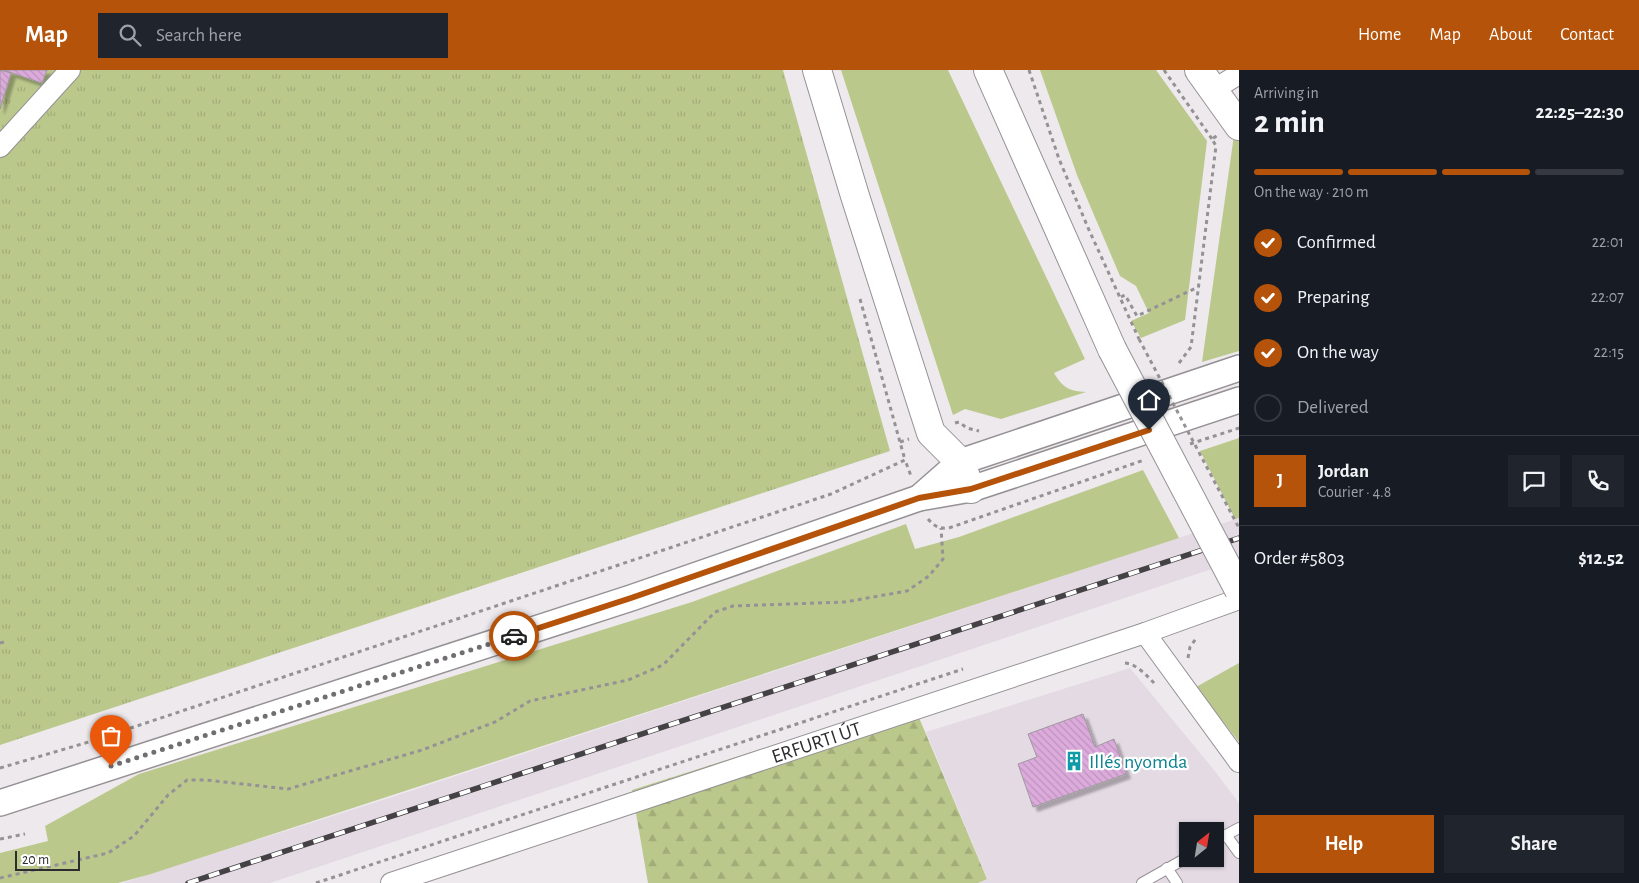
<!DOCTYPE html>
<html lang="en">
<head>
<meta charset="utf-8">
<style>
	body { margin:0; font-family:"Alegreya Sans",sans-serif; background:#20242c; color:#f1f3f6; height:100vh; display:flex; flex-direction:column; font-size:19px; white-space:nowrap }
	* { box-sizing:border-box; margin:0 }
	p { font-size:16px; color:#9ea1a6 }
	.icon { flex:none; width:28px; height:28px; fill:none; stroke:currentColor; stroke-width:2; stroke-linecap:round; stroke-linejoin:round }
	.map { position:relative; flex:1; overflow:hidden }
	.sheet { display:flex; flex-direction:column; background:#171b24; width:400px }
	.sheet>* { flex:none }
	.needle { width:32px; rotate:30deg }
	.tools { position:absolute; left:1179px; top:752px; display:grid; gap:10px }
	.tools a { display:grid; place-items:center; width:45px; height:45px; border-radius:0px; background:#171b24; box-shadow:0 1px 4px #0004; font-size:25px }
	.scale { position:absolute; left:15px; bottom:12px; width:65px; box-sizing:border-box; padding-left:5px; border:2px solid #2e2c2e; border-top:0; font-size:14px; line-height:18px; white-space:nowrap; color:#2e2c2e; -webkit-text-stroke:4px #fff; paint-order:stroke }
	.pin { position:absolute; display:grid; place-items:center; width:42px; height:42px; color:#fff; margin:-51px -21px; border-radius:50% 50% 50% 0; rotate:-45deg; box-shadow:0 0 5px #0007 }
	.pin .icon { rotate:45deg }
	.courier { position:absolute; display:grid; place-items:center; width:50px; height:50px; margin:-25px; border:4px solid #b45309; border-radius:50%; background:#fff; color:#222; box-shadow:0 1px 6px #0007 }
	.summary em { font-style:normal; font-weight:700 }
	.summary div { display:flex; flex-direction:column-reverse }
	.summary { display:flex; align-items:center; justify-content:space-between; height:85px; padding:0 15px }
	h1 { font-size:32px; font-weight:700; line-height:38px }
	.bar { display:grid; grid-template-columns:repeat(4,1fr); gap:8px 5px; align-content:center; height:60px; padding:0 15px }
	.bar i { height:6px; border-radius:4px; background:#363941 }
	.bar .on { background:#b45309 }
	.bar p { grid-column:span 4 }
	.line { display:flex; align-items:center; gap:12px; padding:0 15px; border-top:1px solid #363941 }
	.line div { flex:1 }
	.round { display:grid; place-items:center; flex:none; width:52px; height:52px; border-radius:0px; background:#20242c }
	ol { padding:0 15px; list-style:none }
	li { display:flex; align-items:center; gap:15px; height:55px }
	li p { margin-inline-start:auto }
	li .icon { padding:5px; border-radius:50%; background:#b45309; color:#fff; stroke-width:4 }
	li:last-child { color:#9ea1a6 }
	li i { width:28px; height:28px; border:2px solid #363941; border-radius:50% }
	.primary-button { display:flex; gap:10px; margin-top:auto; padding:10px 15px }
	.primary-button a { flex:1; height:58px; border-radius:0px; background:#b45309; color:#fff; font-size:20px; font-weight:700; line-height:58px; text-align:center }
	.primary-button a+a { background:#20242c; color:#f1f3f6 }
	header { display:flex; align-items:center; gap:30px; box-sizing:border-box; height:70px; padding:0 25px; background:#b45309; color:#fff }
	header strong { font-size:24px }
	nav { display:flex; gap:28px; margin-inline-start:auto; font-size:18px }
	.search { width:350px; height:45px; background:#20242c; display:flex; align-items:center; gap:12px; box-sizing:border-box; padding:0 18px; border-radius:0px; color:#9ea1a6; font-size:19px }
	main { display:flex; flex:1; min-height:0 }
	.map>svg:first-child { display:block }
</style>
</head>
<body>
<header>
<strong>Map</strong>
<div class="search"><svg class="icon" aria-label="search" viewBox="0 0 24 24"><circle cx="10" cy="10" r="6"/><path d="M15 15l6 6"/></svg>Search here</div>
<nav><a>Home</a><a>Map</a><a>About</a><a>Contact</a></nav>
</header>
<main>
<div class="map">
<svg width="1239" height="813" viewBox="0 0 1239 813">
	<defs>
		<pattern id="forest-firs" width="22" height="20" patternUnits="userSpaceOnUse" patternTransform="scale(1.25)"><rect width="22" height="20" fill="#bbc88c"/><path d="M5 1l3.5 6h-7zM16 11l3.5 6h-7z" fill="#a1ac79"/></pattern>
		<pattern id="park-tufts" width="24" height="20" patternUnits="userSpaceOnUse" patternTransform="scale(1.25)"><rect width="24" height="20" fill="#bbc88c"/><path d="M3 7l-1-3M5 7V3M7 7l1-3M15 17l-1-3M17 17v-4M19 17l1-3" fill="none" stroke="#a1ac79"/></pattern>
		<pattern id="building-back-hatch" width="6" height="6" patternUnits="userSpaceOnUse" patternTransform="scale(1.25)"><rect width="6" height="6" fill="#dcabdc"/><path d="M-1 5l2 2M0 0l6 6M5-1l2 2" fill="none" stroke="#bd93bd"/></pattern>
		<filter id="shadow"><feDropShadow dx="4.5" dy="4.5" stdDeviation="1" flood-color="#0004"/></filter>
	</defs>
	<rect width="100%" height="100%" fill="#eee9ed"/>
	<g fill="#e4dae4" fill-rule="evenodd">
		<path d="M1239 448V490L270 813H122L389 728Z"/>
		<path d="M1130 598 1214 700 1239 733V813H978L987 808 926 662ZM1188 761H1215V789H1188Z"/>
	</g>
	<g fill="#bbc88c">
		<path d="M841 0H948L1085 289 1054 303C1063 318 1069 321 1086 322L1001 349 965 339 953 345Z"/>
		<path d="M1040 0H1156L1207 71 1185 250 1141 268 1131 251 1149 243 1136 216 1120 206 1077 105Z"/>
		<path d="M1234 65 1239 71V281L1202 292Z"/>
		<path d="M1239 368V448L1235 449 1200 381Z"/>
		<path d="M1143 400 1179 468 151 804 118 813H0V783L48 771 45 756 139 704 692 532 906 454 915 479 959 467Z"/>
		<path d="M1239 593V672L1196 617Z"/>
	</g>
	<path fill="url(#forest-firs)" d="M912 631 987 809 978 813H648L632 720Z"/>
	<path fill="url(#park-tufts)" d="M0 0H783L890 381 0 675Z"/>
	<g fill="url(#building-back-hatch)" stroke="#9e999e" filter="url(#shadow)">
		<path d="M0 0 11 3 0 39Z"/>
		<path d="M3 0H47L42 13Z"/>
		<path d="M1083 644 1095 677 1114 669 1126 704 1033 737 1018 694 1037 687 1028 664Z"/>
	</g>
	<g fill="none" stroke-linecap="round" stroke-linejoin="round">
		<defs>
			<g id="service">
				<path d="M1226 765 1239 783"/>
				<path d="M1215 771 1239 758"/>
				<path d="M1167 798 1177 813"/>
				<path d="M1142 813 1188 787"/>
			</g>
			<g id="minor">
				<path d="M1213 20 1239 4"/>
				<path d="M0 77 70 0"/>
				<path d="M1145 563 1239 692"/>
				<path id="s1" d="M391 813 1145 563 1239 529"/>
			</g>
			<g id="tertiary">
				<path d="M919 428 960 392 1239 298"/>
				<path d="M0 733 631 528 919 428 971 419 1239 330"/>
			</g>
			<g id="primary">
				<path d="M817 0 855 126 931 363 960 392 971 419"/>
				<path d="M988 0 1112 279"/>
				<path d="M1199 0 1239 56"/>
			</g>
		</defs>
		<use href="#service" stroke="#959195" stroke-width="12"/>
		<use href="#minor" stroke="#959195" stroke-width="22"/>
		<use href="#tertiary" stroke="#959195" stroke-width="28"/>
		<use href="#primary" stroke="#959195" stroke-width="30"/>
		<g stroke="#959295" stroke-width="3" stroke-dasharray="4 4" stroke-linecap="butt">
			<path d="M1029 0 1059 89 1089 160 1139 269"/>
			<path d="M1164 0 1212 69"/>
			<path d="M1121 227 1125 225 1137 246 1198 217"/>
			<path d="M860 229 905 390"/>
			<path d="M1179 293 1191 277 1216 76 1212 69 1218 65"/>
			<path d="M955 353 959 352 967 358 979 361"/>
			<path d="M900 372 909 369"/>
			<path d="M1190 374 1239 358"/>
			<path d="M928 449C934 456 939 459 949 458L1144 390"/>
			<path d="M0 573 4 572"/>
			<path d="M1188 588 1190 577 1197 567"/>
			<path d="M1125 593C1137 594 1146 605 1154 613"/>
			<path d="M0 698 92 671 831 424 905 390 911 406"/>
			<path d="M0 769 25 764"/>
			<path d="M0 808 108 783 134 766 168 725 187 710H206L288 719 422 680 495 652 530 631 628 610 663 595 715 542 733 536 845 532 907 521 929 506 943 489 941 458"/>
			<path d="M316 813 963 599"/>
		</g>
		<use href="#service" stroke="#fff" stroke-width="10"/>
		<use href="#minor" stroke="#fff" stroke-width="20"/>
		<use href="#tertiary" stroke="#fff" stroke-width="25"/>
		<use href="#primary" stroke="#fff" stroke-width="28"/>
		<defs>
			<path id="rail" d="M188 813 1239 468"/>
		</defs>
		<use href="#rail" stroke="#454245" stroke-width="5.5"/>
		<use href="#rail" stroke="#fff" stroke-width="4" stroke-dasharray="11" stroke-linecap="butt"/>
		<defs>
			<path id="primary-bridge" d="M1112 279 1239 520"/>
		</defs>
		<use href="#primary-bridge" stroke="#959195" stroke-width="30" stroke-linecap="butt"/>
		<path stroke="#959295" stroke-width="3" stroke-dasharray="4 4" stroke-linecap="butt" d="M1139 269 1239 458"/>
		<use href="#primary-bridge" stroke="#fff" stroke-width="28"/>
	</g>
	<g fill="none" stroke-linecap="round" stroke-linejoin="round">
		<path stroke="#716e71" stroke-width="5" stroke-dasharray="0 9" d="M111 696 514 566"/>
		<path stroke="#b45309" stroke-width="6" d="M514 566 631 528 919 428 971 419 1149 360"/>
	</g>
	<defs>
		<symbol id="building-bare" viewBox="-9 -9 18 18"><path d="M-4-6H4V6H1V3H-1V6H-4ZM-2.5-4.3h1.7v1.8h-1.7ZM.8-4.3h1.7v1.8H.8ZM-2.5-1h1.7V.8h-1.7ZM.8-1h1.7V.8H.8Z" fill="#0f9aa8" stroke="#fff" stroke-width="2.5" paint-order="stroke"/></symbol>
	</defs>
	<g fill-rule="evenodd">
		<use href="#building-bare" x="1060" y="677" width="28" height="28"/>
	</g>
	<g text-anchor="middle" stroke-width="4.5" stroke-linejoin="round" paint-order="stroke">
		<g font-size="20" fill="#2e2c2e" stroke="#fff">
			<text dy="7" stroke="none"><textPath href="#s1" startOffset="448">ERFURTI ÚT</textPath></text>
		</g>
		<g font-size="20" fill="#0d838f" stroke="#fff" text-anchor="start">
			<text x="1089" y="698">Illés nyomda</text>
		</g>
	</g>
</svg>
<div class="tools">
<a><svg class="needle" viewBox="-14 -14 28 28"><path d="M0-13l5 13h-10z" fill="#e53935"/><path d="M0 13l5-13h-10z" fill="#9ea1a6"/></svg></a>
</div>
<div class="scale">20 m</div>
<div class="pin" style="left:111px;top:696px;background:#ea580c"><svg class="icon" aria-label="bag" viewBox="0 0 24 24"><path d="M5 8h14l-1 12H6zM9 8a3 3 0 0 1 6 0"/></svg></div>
<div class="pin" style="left:1149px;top:360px;background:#1f2937"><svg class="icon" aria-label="home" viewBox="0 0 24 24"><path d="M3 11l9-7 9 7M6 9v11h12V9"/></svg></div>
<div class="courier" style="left:514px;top:566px"><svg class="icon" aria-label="car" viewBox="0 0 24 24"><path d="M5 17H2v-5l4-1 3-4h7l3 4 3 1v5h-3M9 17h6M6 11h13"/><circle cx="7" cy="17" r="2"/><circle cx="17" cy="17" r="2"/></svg></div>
</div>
<section class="sheet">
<div class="summary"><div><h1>2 min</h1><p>Arriving in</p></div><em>22:25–22:30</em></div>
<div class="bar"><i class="on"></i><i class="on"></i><i class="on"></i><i></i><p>On the way · 210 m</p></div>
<ol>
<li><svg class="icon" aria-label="check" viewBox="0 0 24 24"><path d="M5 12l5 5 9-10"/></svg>Confirmed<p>22:01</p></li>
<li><svg class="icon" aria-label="check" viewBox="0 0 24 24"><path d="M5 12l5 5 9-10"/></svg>Preparing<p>22:07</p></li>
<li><svg class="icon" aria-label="check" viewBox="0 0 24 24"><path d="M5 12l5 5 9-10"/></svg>On the way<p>22:15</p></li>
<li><i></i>Delivered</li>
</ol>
<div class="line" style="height:90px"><b class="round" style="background:#b45309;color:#fff">J</b><div><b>Jordan</b><p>Courier · 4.8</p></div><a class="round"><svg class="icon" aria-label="chat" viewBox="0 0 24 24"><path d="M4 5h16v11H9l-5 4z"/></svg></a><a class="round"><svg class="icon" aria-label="phone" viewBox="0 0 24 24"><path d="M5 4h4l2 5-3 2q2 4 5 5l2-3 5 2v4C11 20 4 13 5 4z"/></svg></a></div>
<div class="line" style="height:65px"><div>Order #5803</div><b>$12.52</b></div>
<div class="primary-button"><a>Help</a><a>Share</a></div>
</section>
</main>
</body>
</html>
